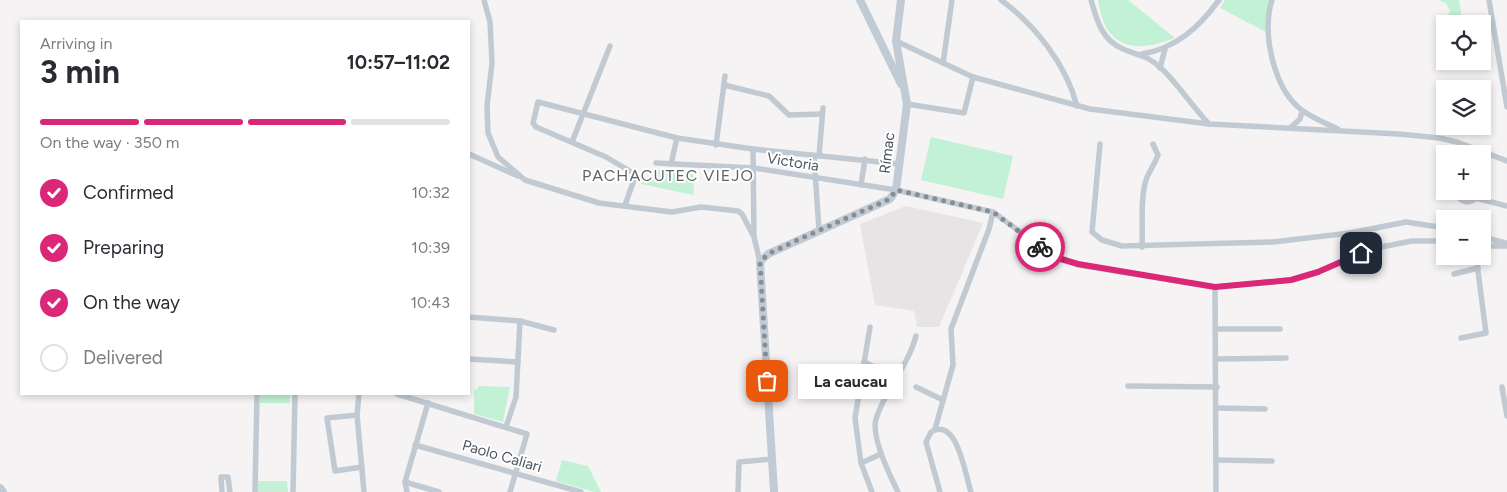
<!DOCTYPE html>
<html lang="en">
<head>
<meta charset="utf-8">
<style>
	body { margin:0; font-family:Figtree,sans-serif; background:#f7f7f7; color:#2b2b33; height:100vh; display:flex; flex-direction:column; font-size:19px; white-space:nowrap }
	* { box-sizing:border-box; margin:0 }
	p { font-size:16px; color:#7c7c81 }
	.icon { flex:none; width:28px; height:28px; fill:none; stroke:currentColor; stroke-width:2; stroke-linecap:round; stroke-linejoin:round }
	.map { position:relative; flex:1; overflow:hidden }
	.sheet { position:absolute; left:20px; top:20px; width:450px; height:375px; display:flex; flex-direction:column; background:#fff; border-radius:0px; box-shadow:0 2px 8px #0003 }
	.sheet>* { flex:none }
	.tools { position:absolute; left:1436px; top:15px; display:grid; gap:10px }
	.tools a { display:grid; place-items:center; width:55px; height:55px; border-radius:0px; background:#fff; box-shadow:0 2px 8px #0003; font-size:25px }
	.pin { position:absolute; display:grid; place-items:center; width:42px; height:42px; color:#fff; margin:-21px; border-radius:10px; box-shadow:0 2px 8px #0006 }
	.courier { position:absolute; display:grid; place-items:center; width:50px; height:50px; margin:-25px; border:4px solid #db2777; border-radius:50%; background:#fff; color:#222; box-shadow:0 1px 6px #0007 }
	.bubble { position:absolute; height:35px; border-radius:0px; background:#fff; box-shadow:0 2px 8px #0003; font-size:16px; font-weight:700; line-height:35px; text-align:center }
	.overview em { font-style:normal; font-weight:700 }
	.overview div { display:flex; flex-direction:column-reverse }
	.overview { display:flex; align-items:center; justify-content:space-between; height:85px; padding:0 20px }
	h1 { font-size:32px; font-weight:700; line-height:38px }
	.bar { display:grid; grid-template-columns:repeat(4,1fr); gap:8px 5px; align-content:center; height:60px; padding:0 20px }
	.bar i { height:6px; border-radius:4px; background:#e1e1e2 }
	.bar .selected { background:#db2777 }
	.bar p { grid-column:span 4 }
	ol { padding:0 20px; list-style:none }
	li { display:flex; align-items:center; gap:15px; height:55px }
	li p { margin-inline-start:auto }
	li .icon { padding:5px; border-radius:50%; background:#db2777; color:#fff; stroke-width:4 }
	li:last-child { color:#7c7c81 }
	li i { width:28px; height:28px; border:2px solid #e1e1e2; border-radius:50% }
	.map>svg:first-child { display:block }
</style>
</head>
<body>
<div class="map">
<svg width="1507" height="492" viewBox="0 0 1507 492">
	<rect width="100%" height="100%" fill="#f5f3f3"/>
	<path fill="#e6e4e5" d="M906 206 983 223 939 327H917L914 311 875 305 860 224Z"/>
	<g fill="#c3f1d5">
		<path d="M1098 0H1128L1175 38C1134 54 1105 49 1098 0Z"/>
		<path d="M1225 0H1269L1266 32 1220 8Z"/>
		<path d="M1439 0H1459L1463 24H1445L1444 37 1442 24 1450 11 1446 3Z"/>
		<path d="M931 137 1013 156 1003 199 921 180Z"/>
		<path d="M657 170 693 174 694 195 641 184 642 176 652 179Z"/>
		<path d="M478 386 510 387 503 422 474 414V390L478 389Z"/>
		<rect x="260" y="394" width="30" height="9"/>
		<path d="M562 460 588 466 601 492H594L556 481Z"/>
		<path d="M257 481H287L288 492H257Z"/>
	</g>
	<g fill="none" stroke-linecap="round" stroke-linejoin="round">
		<g stroke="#c1cad2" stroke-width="5.5">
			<path d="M484 0 490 22 492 63 487 106 488 133 498 157 525 180 599 203 672 212 701 207 738 211 742 214 754 237"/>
			<path d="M1001 0C1035 25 1066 64 1077 106"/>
			<path d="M1091 0C1097 21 1102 40 1123 49 1139 56 1147 55 1161 68 1178 84 1192 106 1209 124"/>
			<path d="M1272 0C1261 32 1274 91 1303 111 1313 118 1327 124 1338 129"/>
			<path d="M1489 0 1507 107"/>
			<path d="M896 41 973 77 1090 109 1209 124 1399 134 1439 138 1457 142 1507 161"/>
			<path d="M1142 54C1177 48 1199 27 1219 0"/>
			<path d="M943 63 952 0"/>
			<path d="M1160 68 1165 49"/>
			<path d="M724 85 769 96 789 115 822 114"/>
			<path d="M907 104 964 113 973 77"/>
			<path d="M1291 127 1300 119 1302 111"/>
			<path d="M572 142 610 46"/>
			<path d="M1100 144 1092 232 1102 240 1122 246 1273 242 1350 233 1406 222 1445 228"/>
			<path d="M716 145 725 76"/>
			<path d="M753 149 754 237 760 262"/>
			<path d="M469 154 518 176"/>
			<path d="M814 156 819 230"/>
			<path d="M819 156 823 108"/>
			<path d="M656 163 754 168 896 190 993 212 1049 253 1078 265 1215 287 1291 280 1318 272 1376 248 1412 241H1445"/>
			<path d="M671 164 677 138"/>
			<path d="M861 185 865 159"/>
			<path d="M1458 191 1460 199C1466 203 1470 203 1476 198L1477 191"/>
			<path d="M1476 198 1507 206"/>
			<path d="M625 205 634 180 633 173 606 157 536 127 533 123 538 102 677 138 753 149 900 164"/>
			<path d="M1482 237 1507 243"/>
			<path d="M1482 246H1507"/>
			<path d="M1142 247C1143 226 1140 200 1146 180 1149 171 1155 164 1158 155L1153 144"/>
			<path d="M1454 274 1478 268"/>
			<path d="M1215 287 1216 492"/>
			<path d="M469 317 520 321 554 330"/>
			<path d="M870 327 855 418 861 463 872 492"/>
			<path d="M1217 329H1280"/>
			<path d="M1461 338 1486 333 1476 256"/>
			<path d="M469 359 518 362"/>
			<path d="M1217 359 1286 358"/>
			<path d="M864 362 897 378"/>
			<path d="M1128 386 1217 387"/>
			<path d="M916 387 943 400"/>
			<path d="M1502 387 1507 416"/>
			<path d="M359 394 357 415 364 492"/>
			<path d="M397 394 527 434 510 492"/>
			<path d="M1217 408 1265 409"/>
			<path d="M357 415 327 418 335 471 362 467"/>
			<path d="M506 427 516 397 520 321"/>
			<path d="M935 429 953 365 951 329 989 229 993 212"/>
			<path d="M415 445 581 492"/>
			<path d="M1216 460 1272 461"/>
			<path d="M861 463 881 454"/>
			<path d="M405 482 439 492"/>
			<path d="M222 492 221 477H228L230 492"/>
			<path d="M255 492 257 394"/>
			<path d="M293 492 295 394"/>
			<path d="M407 492 405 482 428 403"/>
			<path d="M738 492 739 462 772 459"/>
			<path d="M898 492C890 476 871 436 876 419 885 390 908 366 916 336"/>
			<path d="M940 492 926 442 931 432C957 416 965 474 971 492"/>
		</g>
		<g stroke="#c1cbd6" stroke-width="8">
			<path d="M860 0 901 84"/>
			<path d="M0 488 3 492"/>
			<path d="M774 492 760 262 768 254 890 199 896 190 907 104 896 41 901 0"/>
		</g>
	</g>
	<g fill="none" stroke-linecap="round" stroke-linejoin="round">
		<path stroke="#868d94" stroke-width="5" stroke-dasharray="0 9" d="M767 381 760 262 768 254 802 238 890 199 896 190 993 212 1040 247"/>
		<path stroke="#db2777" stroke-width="6" d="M1040 247 1061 259 1078 264 1215 287 1291 280 1318 272 1361 253"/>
	</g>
	<g text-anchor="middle" stroke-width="4" stroke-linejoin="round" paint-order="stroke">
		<g font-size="15" fill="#4a5661" stroke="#fff">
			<text transform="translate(887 153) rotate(-83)" y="5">Rímac</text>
			<text transform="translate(793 162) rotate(9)" y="5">Victoria</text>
			<text transform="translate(502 456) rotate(16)" y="5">Paolo Caliari</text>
		</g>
		<g font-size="16" letter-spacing="1" fill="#5f6368" stroke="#fff">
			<text x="668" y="181">PACHACUTEC VIEJO</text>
		</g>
	</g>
</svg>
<div class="tools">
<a><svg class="icon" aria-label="locate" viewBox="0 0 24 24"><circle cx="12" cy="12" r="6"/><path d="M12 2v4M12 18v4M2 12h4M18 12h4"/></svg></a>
<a><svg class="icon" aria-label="layers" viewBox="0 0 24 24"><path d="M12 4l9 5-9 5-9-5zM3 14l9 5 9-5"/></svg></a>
<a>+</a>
<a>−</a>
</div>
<div class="pin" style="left:767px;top:381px;background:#ea580c"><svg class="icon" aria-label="bag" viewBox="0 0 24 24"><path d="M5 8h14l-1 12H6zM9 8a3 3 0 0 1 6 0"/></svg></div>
<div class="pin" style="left:1361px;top:253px;background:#1f2937"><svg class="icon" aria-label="home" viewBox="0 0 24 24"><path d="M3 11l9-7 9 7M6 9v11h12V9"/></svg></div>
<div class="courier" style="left:1040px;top:247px"><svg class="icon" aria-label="bike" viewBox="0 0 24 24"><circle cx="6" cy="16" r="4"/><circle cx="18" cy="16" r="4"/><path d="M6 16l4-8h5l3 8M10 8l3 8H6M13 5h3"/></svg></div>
<div class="bubble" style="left:798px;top:364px;width:105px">La caucau</div>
<section class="sheet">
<div class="overview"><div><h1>3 min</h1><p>Arriving in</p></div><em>10:57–11:02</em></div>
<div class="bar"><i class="selected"></i><i class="selected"></i><i class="selected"></i><i></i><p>On the way · 350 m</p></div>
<ol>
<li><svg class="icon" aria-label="check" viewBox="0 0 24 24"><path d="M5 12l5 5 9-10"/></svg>Confirmed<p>10:32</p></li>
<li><svg class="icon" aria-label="check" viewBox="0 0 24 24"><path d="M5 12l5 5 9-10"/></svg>Preparing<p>10:39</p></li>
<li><svg class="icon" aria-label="check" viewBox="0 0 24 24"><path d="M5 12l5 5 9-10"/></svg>On the way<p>10:43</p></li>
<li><i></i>Delivered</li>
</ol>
</section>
</div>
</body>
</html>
